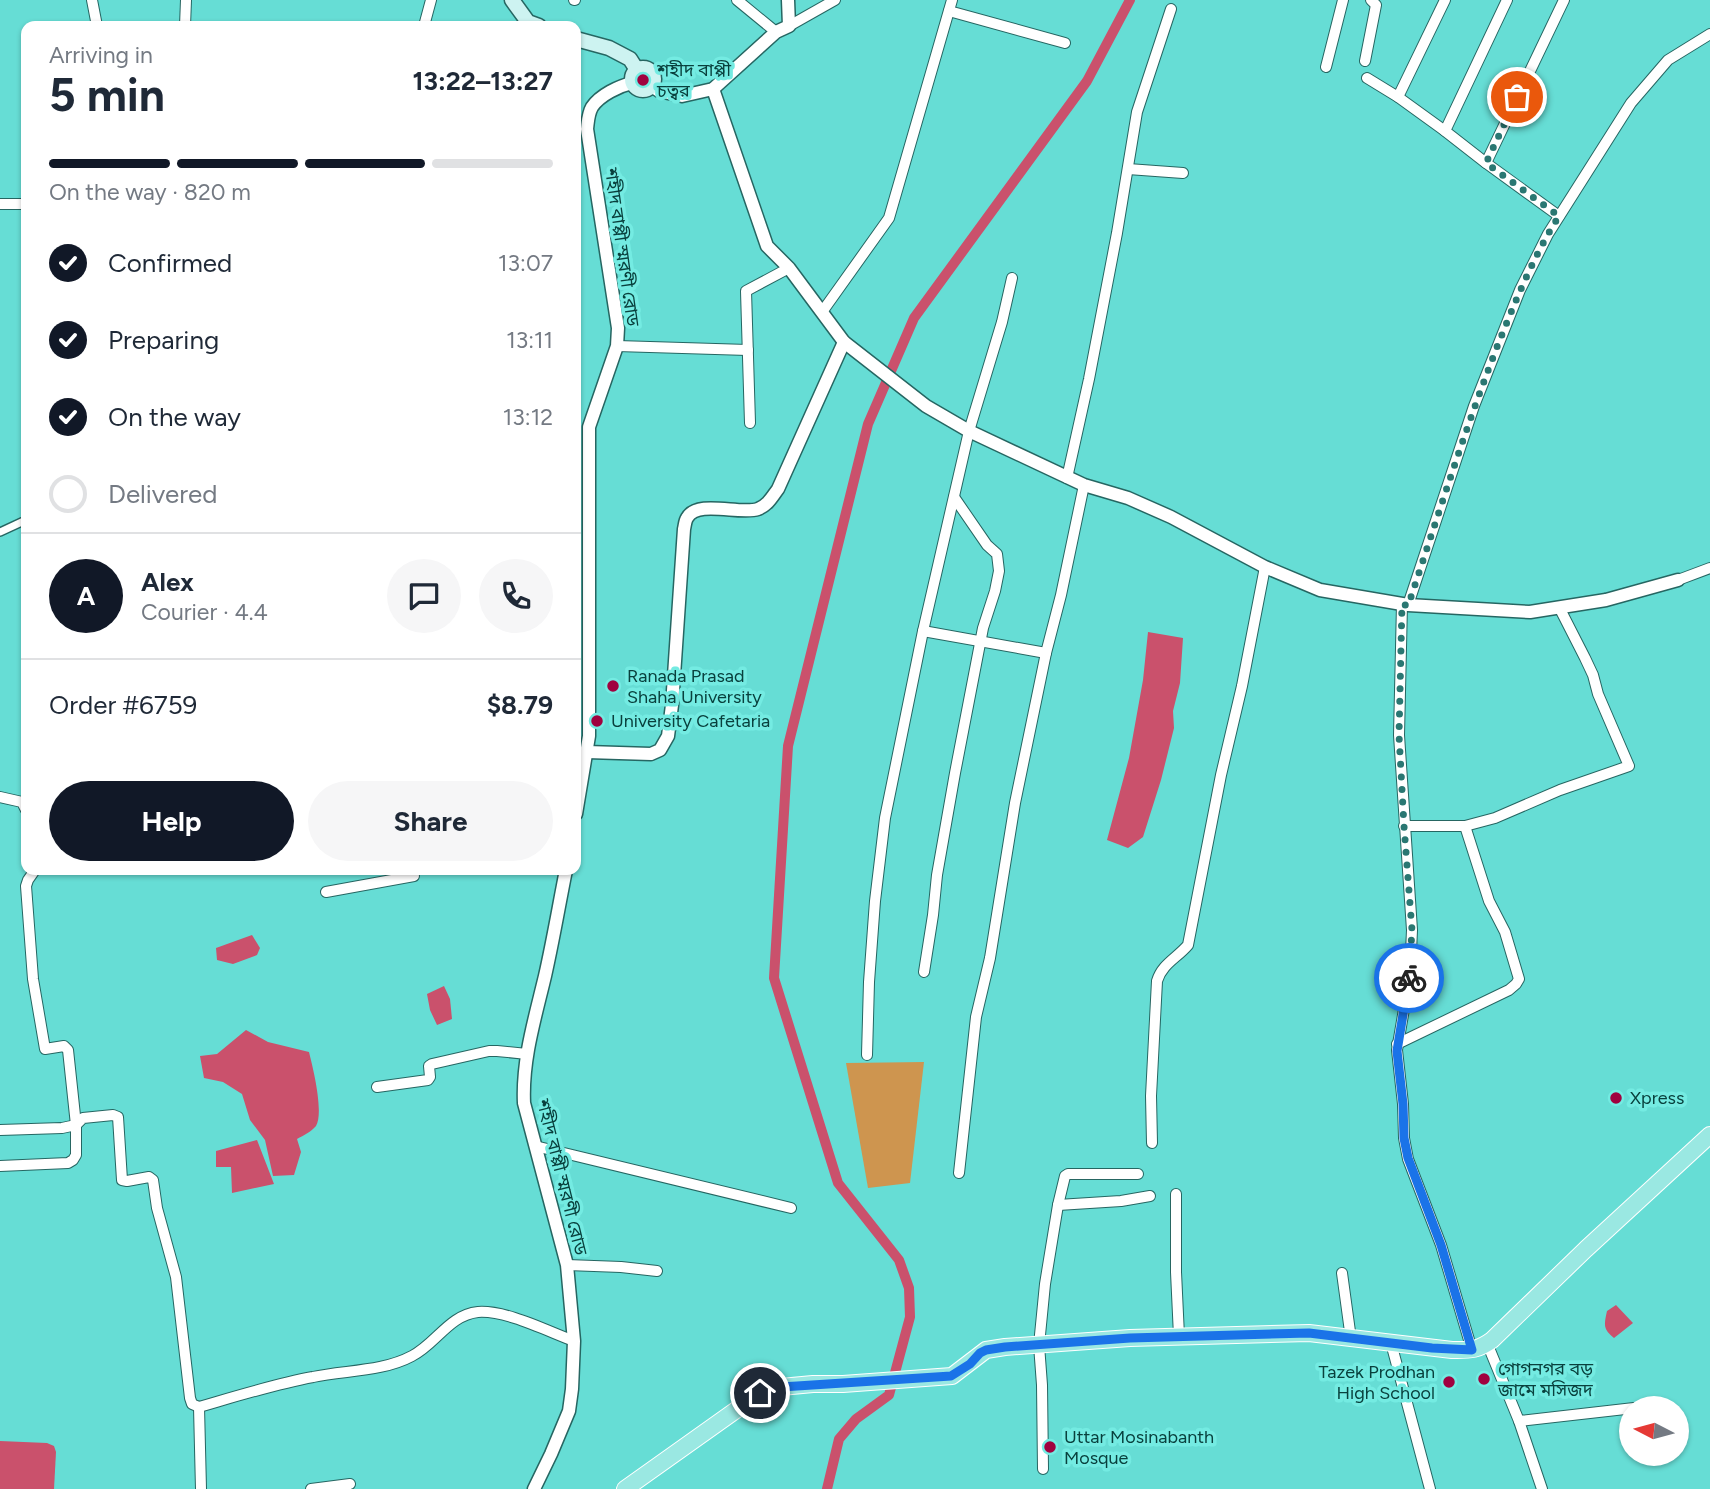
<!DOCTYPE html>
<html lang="en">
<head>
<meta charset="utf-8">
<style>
	body { margin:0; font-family:Figtree,"Noto Sans Bengali",sans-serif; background:#f6f6f7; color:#1f2937; height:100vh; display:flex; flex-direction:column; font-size:26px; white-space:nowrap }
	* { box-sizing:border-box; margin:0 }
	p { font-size:23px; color:#747a83 }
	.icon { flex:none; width:38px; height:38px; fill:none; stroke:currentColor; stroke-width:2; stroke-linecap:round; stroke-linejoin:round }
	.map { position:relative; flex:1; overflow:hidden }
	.side { position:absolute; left:21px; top:21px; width:560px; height:854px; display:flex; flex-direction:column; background:#fff; border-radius:14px; box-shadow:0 2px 5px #0004 }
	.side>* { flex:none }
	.needle { width:46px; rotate:276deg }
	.fabs { position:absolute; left:1619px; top:1396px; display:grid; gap:14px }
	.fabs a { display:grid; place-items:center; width:70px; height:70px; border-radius:50%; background:#fff; box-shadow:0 2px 5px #0004; font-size:35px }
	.pin { position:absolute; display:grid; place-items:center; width:60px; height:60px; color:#fff; margin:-30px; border:4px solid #fff; border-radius:50%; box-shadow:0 2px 7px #0007 }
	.courier { position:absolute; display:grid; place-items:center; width:70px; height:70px; margin:-35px; border:5px solid #1a73e8; border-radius:50%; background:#fff; color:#222; box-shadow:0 2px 9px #0007 }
	.headline em { font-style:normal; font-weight:700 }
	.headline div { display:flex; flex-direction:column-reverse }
	.headline { display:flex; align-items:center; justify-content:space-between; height:119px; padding:0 28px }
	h1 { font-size:46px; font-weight:700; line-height:52px }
	.bar { display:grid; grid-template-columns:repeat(4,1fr); gap:10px 7px; align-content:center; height:84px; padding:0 28px }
	.bar i { height:9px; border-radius:5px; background:#e0e1e3 }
	.bar .current { background:#111827 }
	.bar p { grid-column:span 4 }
	.line { display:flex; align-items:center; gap:18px; padding:0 28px; border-top:2px solid #e0e1e3 }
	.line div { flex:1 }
	.round { display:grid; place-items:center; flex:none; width:74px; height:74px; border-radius:37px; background:#f6f6f7 }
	ol { padding:0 28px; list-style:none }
	li { display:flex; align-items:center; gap:21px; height:77px }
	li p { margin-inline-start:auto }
	li .icon { padding:7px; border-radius:50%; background:#111827; color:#fff; stroke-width:4 }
	li:last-child { color:#747a83 }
	li i { width:38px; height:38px; border:4px solid #e0e1e3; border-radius:50% }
	.button { display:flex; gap:14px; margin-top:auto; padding:14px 28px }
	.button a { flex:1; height:80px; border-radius:42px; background:#111827; color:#fff; font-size:28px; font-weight:700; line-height:80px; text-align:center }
	.button a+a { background:#f6f6f7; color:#1f2937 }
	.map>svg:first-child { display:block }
</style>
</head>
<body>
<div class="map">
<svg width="1710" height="1489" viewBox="0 0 1710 1489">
	<rect width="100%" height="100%" fill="#66ddd5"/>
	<path fill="#ce954f" d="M924 1062 910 1183 868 1188 846 1063Z"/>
	<g fill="#ca516c">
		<path d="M1148 632 1183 638 1180 683 1173 711 1174 728 1161 780 1143 837 1128 848 1107 840 1129 758 1143 680Z"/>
		<path d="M252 935 260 948 257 955 233 964 217 960 216 948Z"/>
		<path d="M444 986 450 999 452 1019 437 1025 430 1010 427 994Z"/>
		<path d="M246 1030 268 1042 309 1052C313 1068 324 1112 316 1126 311 1132 304 1135 297 1139L301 1152 294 1175 273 1176 265 1140 250 1120 242 1094 223 1082 204 1078 200 1056 217 1054Z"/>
		<path d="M257 1140 274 1184 232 1193 231 1167H216V1151Z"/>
		<path d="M1616 1305 1633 1323 1614 1338C1603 1329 1604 1325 1607 1311Z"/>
		<path d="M0 1441 47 1443 54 1446 56 1452 54 1489H0Z"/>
	</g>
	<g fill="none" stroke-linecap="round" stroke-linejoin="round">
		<path stroke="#ca516c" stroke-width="10" d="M827 1489 839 1439 856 1419 889 1395 910 1317 909 1288 899 1260 838 1183 774 978 788 746 868 424 914 318 1087 81 1130 0"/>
		<defs>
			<path id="pedestrian" d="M0 532 26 520"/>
			<g id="minor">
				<path d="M92 0 97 26"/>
				<path d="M574 0H575"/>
				<path d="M737 0 776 32"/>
				<path d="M949 11 1065 43"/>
				<path d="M185 26 186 0"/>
				<path d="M424 26 431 0"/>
				<path d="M789 26 835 0"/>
				<path d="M1365 61 1376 5 1371 0"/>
				<path d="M1326 67 1343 0"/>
				<path d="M1367 78 1398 97 1445 0"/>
				<path d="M1398 97 1445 131"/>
				<path d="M1486 163 1445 131 1507 0"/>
				<path d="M1128 169 1183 173"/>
				<path d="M0 204H26"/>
				<path d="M1559 216 1486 163 1564 0"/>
				<path d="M822 312 889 218 952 0"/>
				<path d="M617 346 748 350"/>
				<path d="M750 423 746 291 789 268"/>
				<path d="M1067 478 1089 379 1117 233 1137 112 1171 9"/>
				<path d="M1678 580 1710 568"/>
				<path d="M1402 604 1399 735 1412 930 1410 974 1397 1050 1403 1104 1404 1138 1408 1159 1441 1245 1472 1350"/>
				<path d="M1408 605 1474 406 1520 290 1548 234 1631 103 1668 60 1710 34"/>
				<path d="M923 631 1046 653"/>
				<path d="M0 797 22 802 26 810"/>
				<path d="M1404 826H1465L1495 818 1560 790 1629 766 1598 694 1593 675 1585 658 1559 607"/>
				<path d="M326 892 414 876"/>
				<path d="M924 972 933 915 937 875 955 773 983 628 995 591 999 571 997 554 987 545 954 497"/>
				<path d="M1397 1044 1509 990 1516 984 1519 979 1505 932 1489 901 1465 826"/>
				<path d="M867 1055 869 982 875 901 885 818 923 631 969 431 1002 322 1012 278"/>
				<path d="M377 1087 428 1080 430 1077 429 1066 432 1064 489 1051H497L527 1054"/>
				<path d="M0 1130 62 1128 76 1125 83 1118 113 1115 118 1117 122 1180 127 1181 149 1177 153 1180 157 1208 176 1277 190 1398 192 1404 199 1407"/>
				<path d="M1152 1143 1151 1096 1157 981C1162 964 1177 958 1188 945L1221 775 1242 686 1265 567"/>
				<path d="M535 1146 791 1208"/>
				<path d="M0 1166 68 1163 73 1160 76 1155V1125L68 1050 64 1046 45 1049 33 979 26 886 28 880 35 870"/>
				<path d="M959 1173 976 1017 990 958 1015 803 1046 653 1061 595 1084 485"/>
				<path d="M1176 1194V1272L1179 1336"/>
				<path d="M1058 1205 1121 1201 1150 1196"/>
				<path d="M567 1265 621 1267 657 1271"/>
				<path d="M1342 1273 1351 1339"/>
				<path d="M1391 1343 1430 1489"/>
				<path d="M1487 1343 1519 1421 1542 1489"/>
				<path d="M1519 1421 1634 1408"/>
				<path d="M1043 1469 1042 1385 1039 1345 1045 1284 1058 1205 1065 1176 1068 1174H1138"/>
				<path d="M201 1489 199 1407C237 1396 275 1384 313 1377 345 1370 382 1372 412 1356 436 1344 449 1315 478 1312 506 1310 547 1331 574 1341"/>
				<path d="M311 1489 350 1484"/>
			</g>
			<g id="tertiary">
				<path d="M652 86 659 91 682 96 713 89 776 32 789 26 788 0"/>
				<path d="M713 89 767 246 789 268 844 342 926 406 969 431 1084 485 1128 498 1171 517 1265 567 1320 590 1408 605 1530 612 1606 600 1678 580"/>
				<path d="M587 752 651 754 660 750 668 736 672 705 684 529C685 525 685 521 687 518 697 499 740 515 758 509 768 505 772 497 778 489L844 342"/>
				<path d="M576 814 589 736V427L617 346 618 328 587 129C588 121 588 114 592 107 600 95 619 86 632 83"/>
				<path d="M534 1489 551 1454 569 1411 572 1389 574 1341 567 1265 524 1103C522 1060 535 1018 545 976 553 941 559 905 566 870"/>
			</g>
			<g id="secondary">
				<path d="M512 0 528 22 539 26"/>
				<path d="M576 39 609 48 630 59 637 70"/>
				<circle cx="643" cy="79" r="11"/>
			</g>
			<path id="primary" d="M625 1489 760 1393 781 1387 813 1384H843L952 1376 986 1350 1005 1347 1130 1338 1309 1333 1452 1350C1469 1350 1477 1351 1492 1340L1586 1249 1710 1135"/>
		</defs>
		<use href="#pedestrian" stroke="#266662" stroke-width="10"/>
		<use href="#minor" stroke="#266662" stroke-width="12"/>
		<use href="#tertiary" stroke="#266662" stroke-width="15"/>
		<use href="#secondary" stroke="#266662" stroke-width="17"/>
		<use href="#primary" stroke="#fff" stroke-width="18"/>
		<use href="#pedestrian" stroke="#fff" stroke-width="7"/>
		<use href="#minor" stroke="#fff" stroke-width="10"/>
		<use href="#tertiary" stroke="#fff" stroke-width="12"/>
		<use href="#secondary" stroke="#cdf3f1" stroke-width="14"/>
		<use href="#primary" stroke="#9ae8e2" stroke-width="16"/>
	</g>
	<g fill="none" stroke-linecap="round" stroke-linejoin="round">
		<path stroke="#2a7772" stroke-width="7" stroke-dasharray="0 12.6" d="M1409 978 1412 930 1404 826 1399 735 1402 604 1408 606C1437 519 1464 432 1497 347 1515 302 1533 257 1559 216L1486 163 1517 97"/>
		<path stroke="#1a73e8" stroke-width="9" d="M760 1393 781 1387 797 1386 951 1376 970 1364 980 1353 986 1350 1005 1347 1130 1338 1309 1333 1432 1348 1472 1350 1441 1245 1408 1158 1404 1138 1403 1104 1397 1051 1409 978"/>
	</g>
	<g fill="#a0013f" stroke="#74ebe2" stroke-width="2.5">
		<circle cx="643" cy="80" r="7"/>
		<circle cx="613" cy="686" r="7"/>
		<circle cx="597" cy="721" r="7"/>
		<circle cx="1616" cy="1098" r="7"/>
		<circle cx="1484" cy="1379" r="7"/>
		<circle cx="1449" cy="1382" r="7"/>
		<circle cx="1050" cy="1447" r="7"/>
	</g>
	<g text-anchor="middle" stroke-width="7" stroke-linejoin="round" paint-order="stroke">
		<g font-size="18" fill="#09403d" stroke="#74ebe2" text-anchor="start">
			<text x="657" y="76">শহীদ বাপ্পী<tspan x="657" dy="21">চত্বর</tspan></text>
			<text x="627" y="682">Ranada Prasad<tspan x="627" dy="21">Shaha University</tspan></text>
			<text x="611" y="727">University Cafetaria</text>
			<text x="1630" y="1104">Xpress</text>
			<text x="1498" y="1375">গোগনগর বড়<tspan x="1498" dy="21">জামে মসিজদ</tspan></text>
			<text x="1435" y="1378" text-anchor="end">Tazek Prodhan<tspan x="1435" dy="21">High School</tspan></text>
			<text x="1064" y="1443">Uttar Mosinabanth<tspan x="1064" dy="21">Mosque</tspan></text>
		</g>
		<g font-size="18" fill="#09403d" stroke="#74ebe2">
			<text transform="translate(622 247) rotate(82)" y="6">শহীদ বাপ্পী স্মরণী রোড</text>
			<text transform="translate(562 1177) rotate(76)" y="6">শহীদ বাপ্পী স্মরণী রোড</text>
		</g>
	</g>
</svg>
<div class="fabs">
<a><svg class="needle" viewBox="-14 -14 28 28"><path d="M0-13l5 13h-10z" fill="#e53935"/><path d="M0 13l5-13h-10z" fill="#747a83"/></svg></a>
</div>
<div class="pin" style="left:1517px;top:97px;background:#ea580c"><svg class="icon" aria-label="bag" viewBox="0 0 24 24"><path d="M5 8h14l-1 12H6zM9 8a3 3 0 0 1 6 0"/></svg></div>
<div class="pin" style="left:760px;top:1393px;background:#1f2937"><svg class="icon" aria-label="home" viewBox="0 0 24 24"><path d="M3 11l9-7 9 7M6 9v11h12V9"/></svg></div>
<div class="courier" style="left:1409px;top:978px"><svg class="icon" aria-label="bike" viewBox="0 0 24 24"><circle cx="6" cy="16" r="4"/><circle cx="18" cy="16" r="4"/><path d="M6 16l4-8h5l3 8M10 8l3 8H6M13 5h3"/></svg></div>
<section class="side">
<div class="headline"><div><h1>5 min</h1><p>Arriving in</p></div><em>13:22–13:27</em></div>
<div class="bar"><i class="current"></i><i class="current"></i><i class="current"></i><i></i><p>On the way · 820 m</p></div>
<ol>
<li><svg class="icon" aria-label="check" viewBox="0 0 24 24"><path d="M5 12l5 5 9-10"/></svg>Confirmed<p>13:07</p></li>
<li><svg class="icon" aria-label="check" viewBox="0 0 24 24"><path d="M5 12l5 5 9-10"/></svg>Preparing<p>13:11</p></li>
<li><svg class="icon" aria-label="check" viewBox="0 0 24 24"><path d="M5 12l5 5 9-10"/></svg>On the way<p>13:12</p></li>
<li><i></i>Delivered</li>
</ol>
<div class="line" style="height:126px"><b class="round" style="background:#111827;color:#fff">A</b><div><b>Alex</b><p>Courier · 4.4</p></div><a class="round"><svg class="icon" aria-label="chat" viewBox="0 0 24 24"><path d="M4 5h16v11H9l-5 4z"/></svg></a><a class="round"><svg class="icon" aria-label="phone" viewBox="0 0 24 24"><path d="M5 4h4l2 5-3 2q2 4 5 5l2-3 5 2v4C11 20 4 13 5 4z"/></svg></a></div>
<div class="line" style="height:91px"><div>Order #6759</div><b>$8.79</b></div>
<div class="button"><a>Help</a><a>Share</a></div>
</section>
</div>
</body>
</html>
